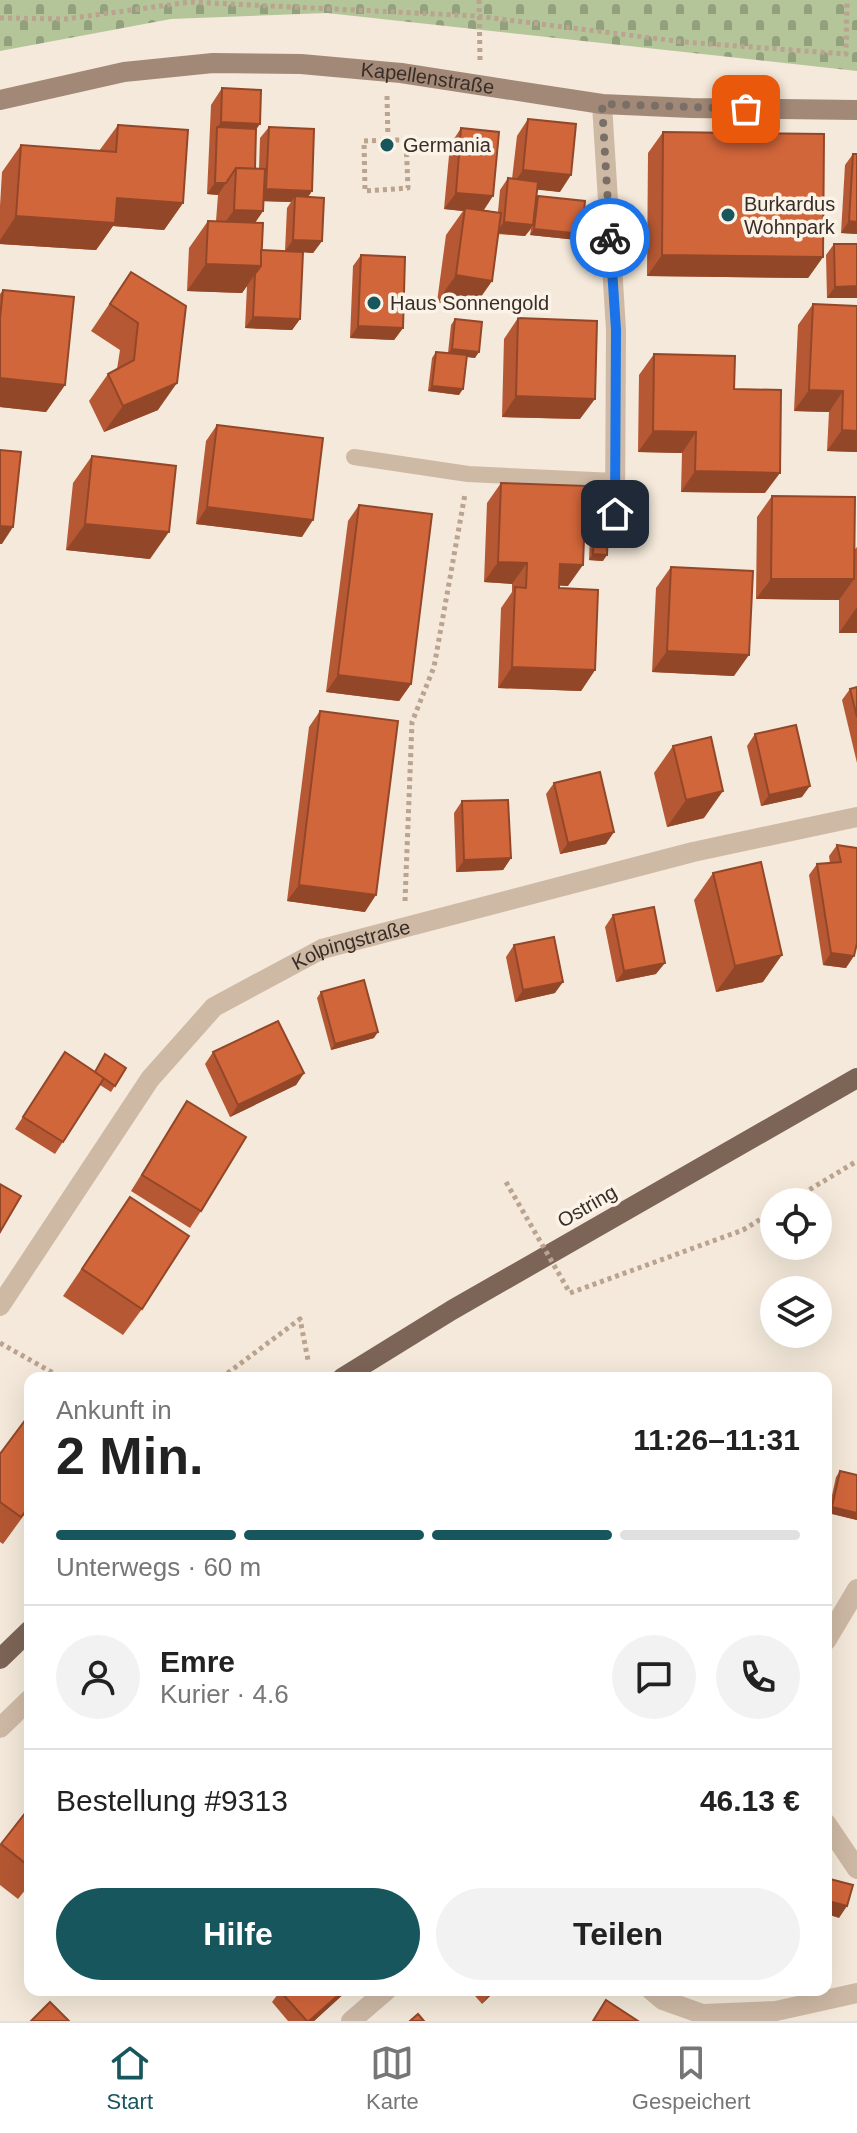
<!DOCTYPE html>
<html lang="de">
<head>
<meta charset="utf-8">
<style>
	body { margin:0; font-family:Arial,sans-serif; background:#f2f2f2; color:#222; height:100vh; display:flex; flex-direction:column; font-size:30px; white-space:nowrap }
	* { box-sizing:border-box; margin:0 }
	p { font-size:26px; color:#767676 }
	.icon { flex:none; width:44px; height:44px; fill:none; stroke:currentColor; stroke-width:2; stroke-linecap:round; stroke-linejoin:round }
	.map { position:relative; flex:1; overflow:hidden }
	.drawer { position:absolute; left:24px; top:1372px; width:808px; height:624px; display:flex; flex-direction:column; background:#fff; border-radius:16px; box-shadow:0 8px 32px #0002 }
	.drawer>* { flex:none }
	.controls { position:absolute; left:760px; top:1188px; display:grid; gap:16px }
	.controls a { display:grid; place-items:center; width:72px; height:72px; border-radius:50%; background:#fff; box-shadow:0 8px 32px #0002; font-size:40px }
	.pin { position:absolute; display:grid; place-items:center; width:68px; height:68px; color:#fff; margin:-34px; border-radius:16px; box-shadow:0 4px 12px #0006 }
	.courier { position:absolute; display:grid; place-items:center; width:80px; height:80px; margin:-40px; border:6px solid #1a73e8; border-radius:50%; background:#fff; color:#222; box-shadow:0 2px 10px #0007 }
	.overview em { font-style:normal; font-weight:700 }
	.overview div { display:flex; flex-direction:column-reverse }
	.overview { display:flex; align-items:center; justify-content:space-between; height:136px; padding:0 32px }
	h1 { font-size:52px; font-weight:700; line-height:60px }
	.bar { display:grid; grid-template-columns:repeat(4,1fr); gap:12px 8px; align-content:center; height:96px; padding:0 32px }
	.bar i { height:10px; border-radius:6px; background:#e0e0e0 }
	.bar .current { background:#18565e }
	.bar p { grid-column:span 4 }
	.line { display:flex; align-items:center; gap:20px; padding:0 32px; border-top:2px solid #e0e0e0 }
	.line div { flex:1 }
	.round { display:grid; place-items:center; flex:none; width:84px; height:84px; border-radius:42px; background:#f2f2f2 }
	.button { display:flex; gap:16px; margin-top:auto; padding:16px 32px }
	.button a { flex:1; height:92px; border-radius:48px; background:#18565e; color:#fff; font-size:32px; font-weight:700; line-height:92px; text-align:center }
	.button a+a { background:#f2f2f2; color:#222 }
	.tabs { display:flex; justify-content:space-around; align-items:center; height:112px; border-top:2px solid #e0e0e0; background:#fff; font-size:22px; color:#767676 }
	.tabs a { display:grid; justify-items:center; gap:4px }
	.tabs .current { color:#18565e }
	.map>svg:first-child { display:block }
</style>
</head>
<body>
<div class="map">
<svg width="857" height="2021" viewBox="0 0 857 2021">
	<defs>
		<pattern id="cemetery-stones" width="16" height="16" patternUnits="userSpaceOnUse" patternTransform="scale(2)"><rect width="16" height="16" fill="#b4c599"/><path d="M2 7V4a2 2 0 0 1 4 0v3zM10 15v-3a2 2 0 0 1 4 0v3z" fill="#93a07d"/></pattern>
	</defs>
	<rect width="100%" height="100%" fill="#f4e9da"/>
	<path fill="url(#cemetery-stones)" d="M0 0H857V71L327 13 171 19 0 51Z"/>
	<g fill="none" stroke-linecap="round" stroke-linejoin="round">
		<g stroke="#baa38f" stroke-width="5" stroke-dasharray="4 4" stroke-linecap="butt">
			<path d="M479 0 480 60"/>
			<path d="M0 18 66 19 190 2 477 16 684 42 846 54 847 0"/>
			<path d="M387 96 388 140 364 141 365 191 408 188 406 140H388"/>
			<path d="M405 901 412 722 434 667 465 494"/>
			<path d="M789 1202 857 1161"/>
			<path d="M570 1293 743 1230 774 1211"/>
			<path d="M0 1343 62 1378"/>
			<path d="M221 1378 300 1319 308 1360"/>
		</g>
		<path stroke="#ceb9a5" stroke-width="16" d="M354 457 468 474 615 481"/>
		<g stroke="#ceb9a5" stroke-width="20">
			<path d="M602 104 616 330 615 514"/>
			<path id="s1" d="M0 1306 150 1079 214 1007 322 949 693 852 857 817"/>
			<path d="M826 1641 857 1589"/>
			<path d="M0 1728 30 1699"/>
			<path d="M826 1823 857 1869"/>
			<path d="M651 1990 663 2000 702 2014 776 2011 857 1993"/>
			<path d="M351 2021 387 1990"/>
		</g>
		<path stroke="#a28876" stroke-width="20" id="s2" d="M0 100 124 72 213 63 301 64 401 73 602 104 691 108 857 110"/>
		<g stroke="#7c6556" stroke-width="20">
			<path d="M342 1378 452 1310 857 1078"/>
			<path d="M0 1659 30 1630"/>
		</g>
		<path stroke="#baa38f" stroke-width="5" stroke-dasharray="4 4" stroke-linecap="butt" d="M506 1182 570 1293"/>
	</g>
	<g fill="#b55833" fill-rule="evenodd">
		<path d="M222 88 256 129 255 169H259L260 138 269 127 312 191 308 197 322 241 313 253 303 252 300 319 292 330 245 328 247 286 242 293 187 291 189 248 208 221H216L218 195 207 194 211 105ZM263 201 291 202 287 208 285 251 261 250 255 223 263 211Z"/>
		<path d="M528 119 560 192 537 189 536 198 538 196 577 240 530 235 531 229 525 236 498 234 492 281 473 308 437 302 446 235 463 211 444 209 450 145 461 128 484 210 498 212 500 190 508 178 512 179 517 136Z"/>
		<path d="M118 125 183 203 164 230 113 226 96 250 0 244V206L2 172 21 145 99 151Z"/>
		<path d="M663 132 823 257 808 278 647 276 648 153Z"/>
		<path d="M853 154H857V234L841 233 845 165Z"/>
		<path d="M834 244 857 298H827L826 255Z"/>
		<path d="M361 255 403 328 394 340 350 338 353 266Z"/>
		<path d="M131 272 158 410 104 432 89 401 108 374 117 369 120 350 91 331Z"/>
		<path d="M3 290 65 385 46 412 0 407V294Z"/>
		<path d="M813 304 857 306V452L827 451 829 412 794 411 798 325Z"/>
		<path d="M518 318 580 419 502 417 504 339Z"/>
		<path d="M455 319 475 358 467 357 459 395 428 391 432 358 436 352 448 353 451 325Z"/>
		<path d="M654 354 734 389 765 493 681 492 682 453 638 452 639 375Z"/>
		<path d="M217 425 302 537 196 524 206 441Z"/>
		<path d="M92 456 150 559 66 550 73 483Z"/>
		<path d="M501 483 568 586 559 585V588L595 670 581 691 498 688 501 608 512 592V584L484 582 487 503Z"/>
		<path d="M772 496 854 550 857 547V633H839V600L756 599 757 517Z"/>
		<path d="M359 505 411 684 399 701 326 692 348 521Z"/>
		<path d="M594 532 603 561 589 560 590 538Z"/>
		<path d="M671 567 734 676 652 672 656 588Z"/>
		<path d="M857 687V763L842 700 850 689Z"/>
		<path d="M320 711 365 912 287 901 309 727Z"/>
		<path d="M755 734 802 797 761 806 747 746Z"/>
		<path d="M673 746 704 818 667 827 654 773Z"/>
		<path d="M554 783 606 844 560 854 546 794Z"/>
		<path d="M462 801 511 858 503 870 456 872 454 813Z"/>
		<path d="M837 845 857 848 846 968 823 965 809 875 817 864 830 863 829 856Z"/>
		<path d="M713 873 763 982 716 992 694 900Z"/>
		<path d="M613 915 656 974 616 982 605 927Z"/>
		<path d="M514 945 555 993 515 1002 506 957Z"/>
		<path d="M321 992 374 1038 331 1050 317 998Z"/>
		<path d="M65 1052 94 1072 126 1068 111 1092 100 1085 55 1154 15 1129Z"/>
		<path d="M213 1052 304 1073 296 1085 230 1117 205 1064Z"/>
		<path d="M187 1101 201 1211 190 1228 131 1191Z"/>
		<path d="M130 1197 142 1309 123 1335 63 1296Z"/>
		<path d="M30 1416V1507L3 1544 0 1542V1454Z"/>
		<path d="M840 1471 857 1475V1520L828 1513 836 1477Z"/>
		<path d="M30 1807V1884L18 1899 0 1885V1845Z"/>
		<path d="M281 1990H348L314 2021H288L272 2002Z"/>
		<path d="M470 1990H496L482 2004Z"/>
	</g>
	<g fill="#934729">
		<path d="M221 122 260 124 248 141 217 128Z"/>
		<path d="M523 170 571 175 560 192 511 187Z"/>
		<path d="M215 183H226L218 195 207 194Z"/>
		<path d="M266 189 312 191 304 202 295 196 291 202 258 201Z"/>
		<path d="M456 193 493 196 482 213 465 208 463 211 444 209Z"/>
		<path d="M117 198 183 203 164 230 113 226 96 250 0 244V240L16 216Z"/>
		<path d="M234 210 263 211 244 238 215 237Z"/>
		<path d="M849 221 857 222V234L841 233Z"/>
		<path d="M504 222 533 225 525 236 496 233Z"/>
		<path d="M534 229 582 234 577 240 530 235Z"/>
		<path d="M293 240 322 241 313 253 285 251Z"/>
		<path d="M662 255 823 257 808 278 647 276Z"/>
		<path d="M206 264 261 266 242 293 187 291Z"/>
		<path d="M456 275 492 281 473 308 437 302Z"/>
		<path d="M857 286V298H827L835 287Z"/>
		<path d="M253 317 300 319 292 330 245 328Z"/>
		<path d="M358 326 403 328 394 340 350 338Z"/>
		<path d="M452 349 479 352 475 358 447 354Z"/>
		<path d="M0 378 65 385 46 412 0 407Z"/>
		<path d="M177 383 158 410 104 432 123 406Z"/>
		<path d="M432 386 463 389 459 395 428 391Z"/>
		<path d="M809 390 843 391 829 412 794 411Z"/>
		<path d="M516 396 595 399 580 419 502 417Z"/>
		<path d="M842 430 857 431V452L827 451Z"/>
		<path d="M653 431 696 432 682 453 638 452Z"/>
		<path d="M695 471 780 473 765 493 681 492Z"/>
		<path d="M207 507 313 520 302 537 196 524Z"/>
		<path d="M85 524 169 532 150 559 66 550Z"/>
		<path d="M0 526 13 527 2 544H0Z"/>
		<path d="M593 554 607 555 603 561 589 560Z"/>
		<path d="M498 562 527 563 512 584 484 582Z"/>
		<path d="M560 564 583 565 568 586 545 585Z"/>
		<path d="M771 579H854L839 600 756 599Z"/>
		<path d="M857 607V633H839Z"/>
		<path d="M667 651 749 655 734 676 652 672Z"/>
		<path d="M512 667 595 670 581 691 498 688Z"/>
		<path d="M338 675 411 684 399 701 326 692Z"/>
		<path d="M810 786 802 797 761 806 769 795Z"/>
		<path d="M723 791 704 818 667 827 686 800Z"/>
		<path d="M614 832 606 844 560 854 568 843Z"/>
		<path d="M511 858 503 870 456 872 464 860Z"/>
		<path d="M299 885 376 895 365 912 287 901Z"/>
		<path d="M831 953 854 956 846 968 823 965Z"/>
		<path d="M782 955 763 982 716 992 735 966Z"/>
		<path d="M665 963 656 974 616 982 624 971Z"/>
		<path d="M563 982 555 993 515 1002 523 990Z"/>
		<path d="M378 1032 374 1038 331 1050 335 1044Z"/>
		<path d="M304 1073 296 1085 230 1117 238 1105Z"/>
		<path d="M832 1507 857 1513V1520L828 1513Z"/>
		<path d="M828 1901 847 1906 839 1918 826 1914V1904Z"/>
		<path d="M344 1990H348L314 2021H309Z"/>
		<path d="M493 1990H496L482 2004 491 1992Z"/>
	</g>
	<g fill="#d2663b" stroke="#934729" stroke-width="2">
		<path d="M222 88 261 90 260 124 221 122Z"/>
		<path d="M528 119 576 124 571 175 523 170Z"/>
		<path d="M118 125 188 130 183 203 117 198 115 223 16 216 21 145 116 152Z"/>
		<path d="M217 127 256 129 255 169 236 168 226 183H215Z"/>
		<path d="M269 127 314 129 312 191 266 189Z"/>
		<path d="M461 128 499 132 493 196 456 193Z"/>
		<path d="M663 132 824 134 823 257 662 255Z"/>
		<path d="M853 154H857V222L849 221Z"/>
		<path d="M236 168 265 169 263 211 234 210Z"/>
		<path d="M508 178 538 182 533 225 504 222Z"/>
		<path d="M295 196 324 198 322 241 293 240Z"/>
		<path d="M538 196 585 201 582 234 534 229Z"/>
		<path d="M465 208 501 213 492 281 456 275Z"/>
		<path d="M208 221 263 223 261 266 206 264Z"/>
		<path d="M834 244H857V286L835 287Z"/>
		<path d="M261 250 303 252 300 319 253 317 255 274 261 266Z"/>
		<path d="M361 255 405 257 403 328 358 326Z"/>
		<path d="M131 272 186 306 177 383 123 406 108 374 134 360 138 323 110 304Z"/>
		<path d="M3 290 74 297 65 385 0 378V318Z"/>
		<path d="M813 304 857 306V431L842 430 843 391 809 390Z"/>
		<path d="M518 318 597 321 595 399 516 396Z"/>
		<path d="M455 319 482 322 479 352 452 349Z"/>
		<path d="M436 352 467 355 463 389 432 386Z"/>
		<path d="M654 354 735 356 734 389 781 390 780 473 695 471 696 432 653 431Z"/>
		<path d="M217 425 323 438 313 520 207 507Z"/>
		<path d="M0 450 21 452 13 527 0 526Z"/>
		<path d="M92 456 176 466 169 532 85 524Z"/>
		<path d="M501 483 586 486 583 565 560 564 559 588 598 590 595 670 512 667 515 587 526 588 527 563 498 562Z"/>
		<path d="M772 496 855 497 854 579H771Z"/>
		<path d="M359 505 432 514 411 684 338 675Z"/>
		<path d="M594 532 608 533 607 555 593 554Z"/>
		<path d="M671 567 753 571 749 655 667 651Z"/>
		<path d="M857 687V717L850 689Z"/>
		<path d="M320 711 398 721 376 895 299 885Z"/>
		<path d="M796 725 810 786 769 795 755 734Z"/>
		<path d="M711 737 723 791 686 800 673 746Z"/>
		<path d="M600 772 614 832 568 843 554 783Z"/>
		<path d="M508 800 511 858 464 860 462 801Z"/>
		<path d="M837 845 857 848V943L854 956 831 953 817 864 841 862Z"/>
		<path d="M761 862 782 955 735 966 713 873Z"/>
		<path d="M654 907 665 963 624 971 613 915Z"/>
		<path d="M554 937 563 982 523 990 514 945Z"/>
		<path d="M364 980 378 1032 335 1044 321 992Z"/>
		<path d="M278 1021 304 1073 238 1105 213 1052Z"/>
		<path d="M65 1052 104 1078 63 1142 23 1117Z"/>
		<path d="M105 1054 126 1068 115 1086 95 1072Z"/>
		<path d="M187 1101 246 1137 201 1211 142 1175Z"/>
		<path d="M0 1184 21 1196 0 1232Z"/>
		<path d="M130 1197 189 1236 142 1309 82 1269Z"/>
		<path d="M29 1415 30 1416V1506L21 1517 0 1502V1454Z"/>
		<path d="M840 1471 857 1475V1513L832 1507Z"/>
		<path d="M30 1807V1867L1 1844Z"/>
		<path d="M826 1878 853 1885 847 1906 828 1901 826 1909Z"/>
		<path d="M281 1990H344L309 2021H307L280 1991Z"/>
		<path d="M606 2000 638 2021H593Z"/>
		<path d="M50 2002 69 2021H31Z"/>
		<path d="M418 2014 424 2021H410Z"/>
	</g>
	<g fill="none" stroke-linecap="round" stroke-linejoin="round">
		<path stroke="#7a6f66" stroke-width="8" stroke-dasharray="0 14.4" d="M610 238 602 104 746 109"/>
		<path stroke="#1a73e8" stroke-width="10" d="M610 238 616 330 615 514"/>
	</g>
	<g fill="#18565e" stroke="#fbf3e7" stroke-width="3">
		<circle cx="387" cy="145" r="8"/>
		<circle cx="728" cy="215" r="8"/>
		<circle cx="374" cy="303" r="8"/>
	</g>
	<g text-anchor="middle" stroke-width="7" stroke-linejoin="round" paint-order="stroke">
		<g font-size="20" fill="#392d27" stroke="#fbf3e7">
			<text dy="7" stroke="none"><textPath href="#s2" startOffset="432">Kapellenstraße</textPath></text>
			<text dy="7" stroke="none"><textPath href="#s1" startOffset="520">Kolpingstraße</textPath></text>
			<text transform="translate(587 1206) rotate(-30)" y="7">Ostring</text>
		</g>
		<g font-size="20" fill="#392d27" stroke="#fbf3e7" text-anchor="start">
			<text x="403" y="152">Germania</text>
			<text x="744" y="211">Burkardus<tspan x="744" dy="23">Wohnpark</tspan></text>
			<text x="390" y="310">Haus Sonnengold</text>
		</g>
	</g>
</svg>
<div class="controls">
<a><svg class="icon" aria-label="locate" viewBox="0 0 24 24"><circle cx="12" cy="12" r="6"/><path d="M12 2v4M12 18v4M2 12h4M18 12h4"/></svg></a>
<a><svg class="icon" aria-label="layers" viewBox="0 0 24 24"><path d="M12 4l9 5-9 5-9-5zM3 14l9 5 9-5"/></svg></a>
</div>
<div class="pin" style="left:746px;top:109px;background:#ea580c"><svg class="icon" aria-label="bag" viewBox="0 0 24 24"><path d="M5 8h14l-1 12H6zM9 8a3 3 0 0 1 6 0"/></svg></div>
<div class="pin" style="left:615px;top:514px;background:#1f2937"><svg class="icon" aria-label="home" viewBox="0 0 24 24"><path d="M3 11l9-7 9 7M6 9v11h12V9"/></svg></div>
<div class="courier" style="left:610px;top:238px"><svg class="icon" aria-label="bike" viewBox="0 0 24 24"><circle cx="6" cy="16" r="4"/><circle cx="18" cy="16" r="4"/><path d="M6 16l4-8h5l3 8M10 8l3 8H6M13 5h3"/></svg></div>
<section class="drawer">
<div class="overview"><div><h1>2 Min.</h1><p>Ankunft in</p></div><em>11:26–11:31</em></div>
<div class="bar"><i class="current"></i><i class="current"></i><i class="current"></i><i></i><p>Unterwegs · 60 m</p></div>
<div class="line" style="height:144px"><a class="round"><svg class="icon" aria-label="person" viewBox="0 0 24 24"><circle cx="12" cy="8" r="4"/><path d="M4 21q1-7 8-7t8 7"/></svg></a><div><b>Emre</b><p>Kurier · 4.6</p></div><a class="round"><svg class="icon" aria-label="chat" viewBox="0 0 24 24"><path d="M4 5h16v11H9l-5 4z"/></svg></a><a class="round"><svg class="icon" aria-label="phone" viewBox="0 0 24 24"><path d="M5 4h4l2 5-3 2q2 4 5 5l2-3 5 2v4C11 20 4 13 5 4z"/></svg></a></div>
<div class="line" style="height:104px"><div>Bestellung #9313</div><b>46.13 €</b></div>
<div class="button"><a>Hilfe</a><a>Teilen</a></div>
</section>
</div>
<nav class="tabs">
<a class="current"><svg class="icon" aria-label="home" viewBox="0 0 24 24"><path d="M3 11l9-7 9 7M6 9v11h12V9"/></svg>Start</a>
<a><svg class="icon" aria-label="map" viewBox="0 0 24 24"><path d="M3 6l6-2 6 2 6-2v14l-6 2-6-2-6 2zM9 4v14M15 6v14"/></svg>Karte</a>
<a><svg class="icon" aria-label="saved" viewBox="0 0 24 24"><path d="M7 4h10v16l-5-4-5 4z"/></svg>Gespeichert</a>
</nav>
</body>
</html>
